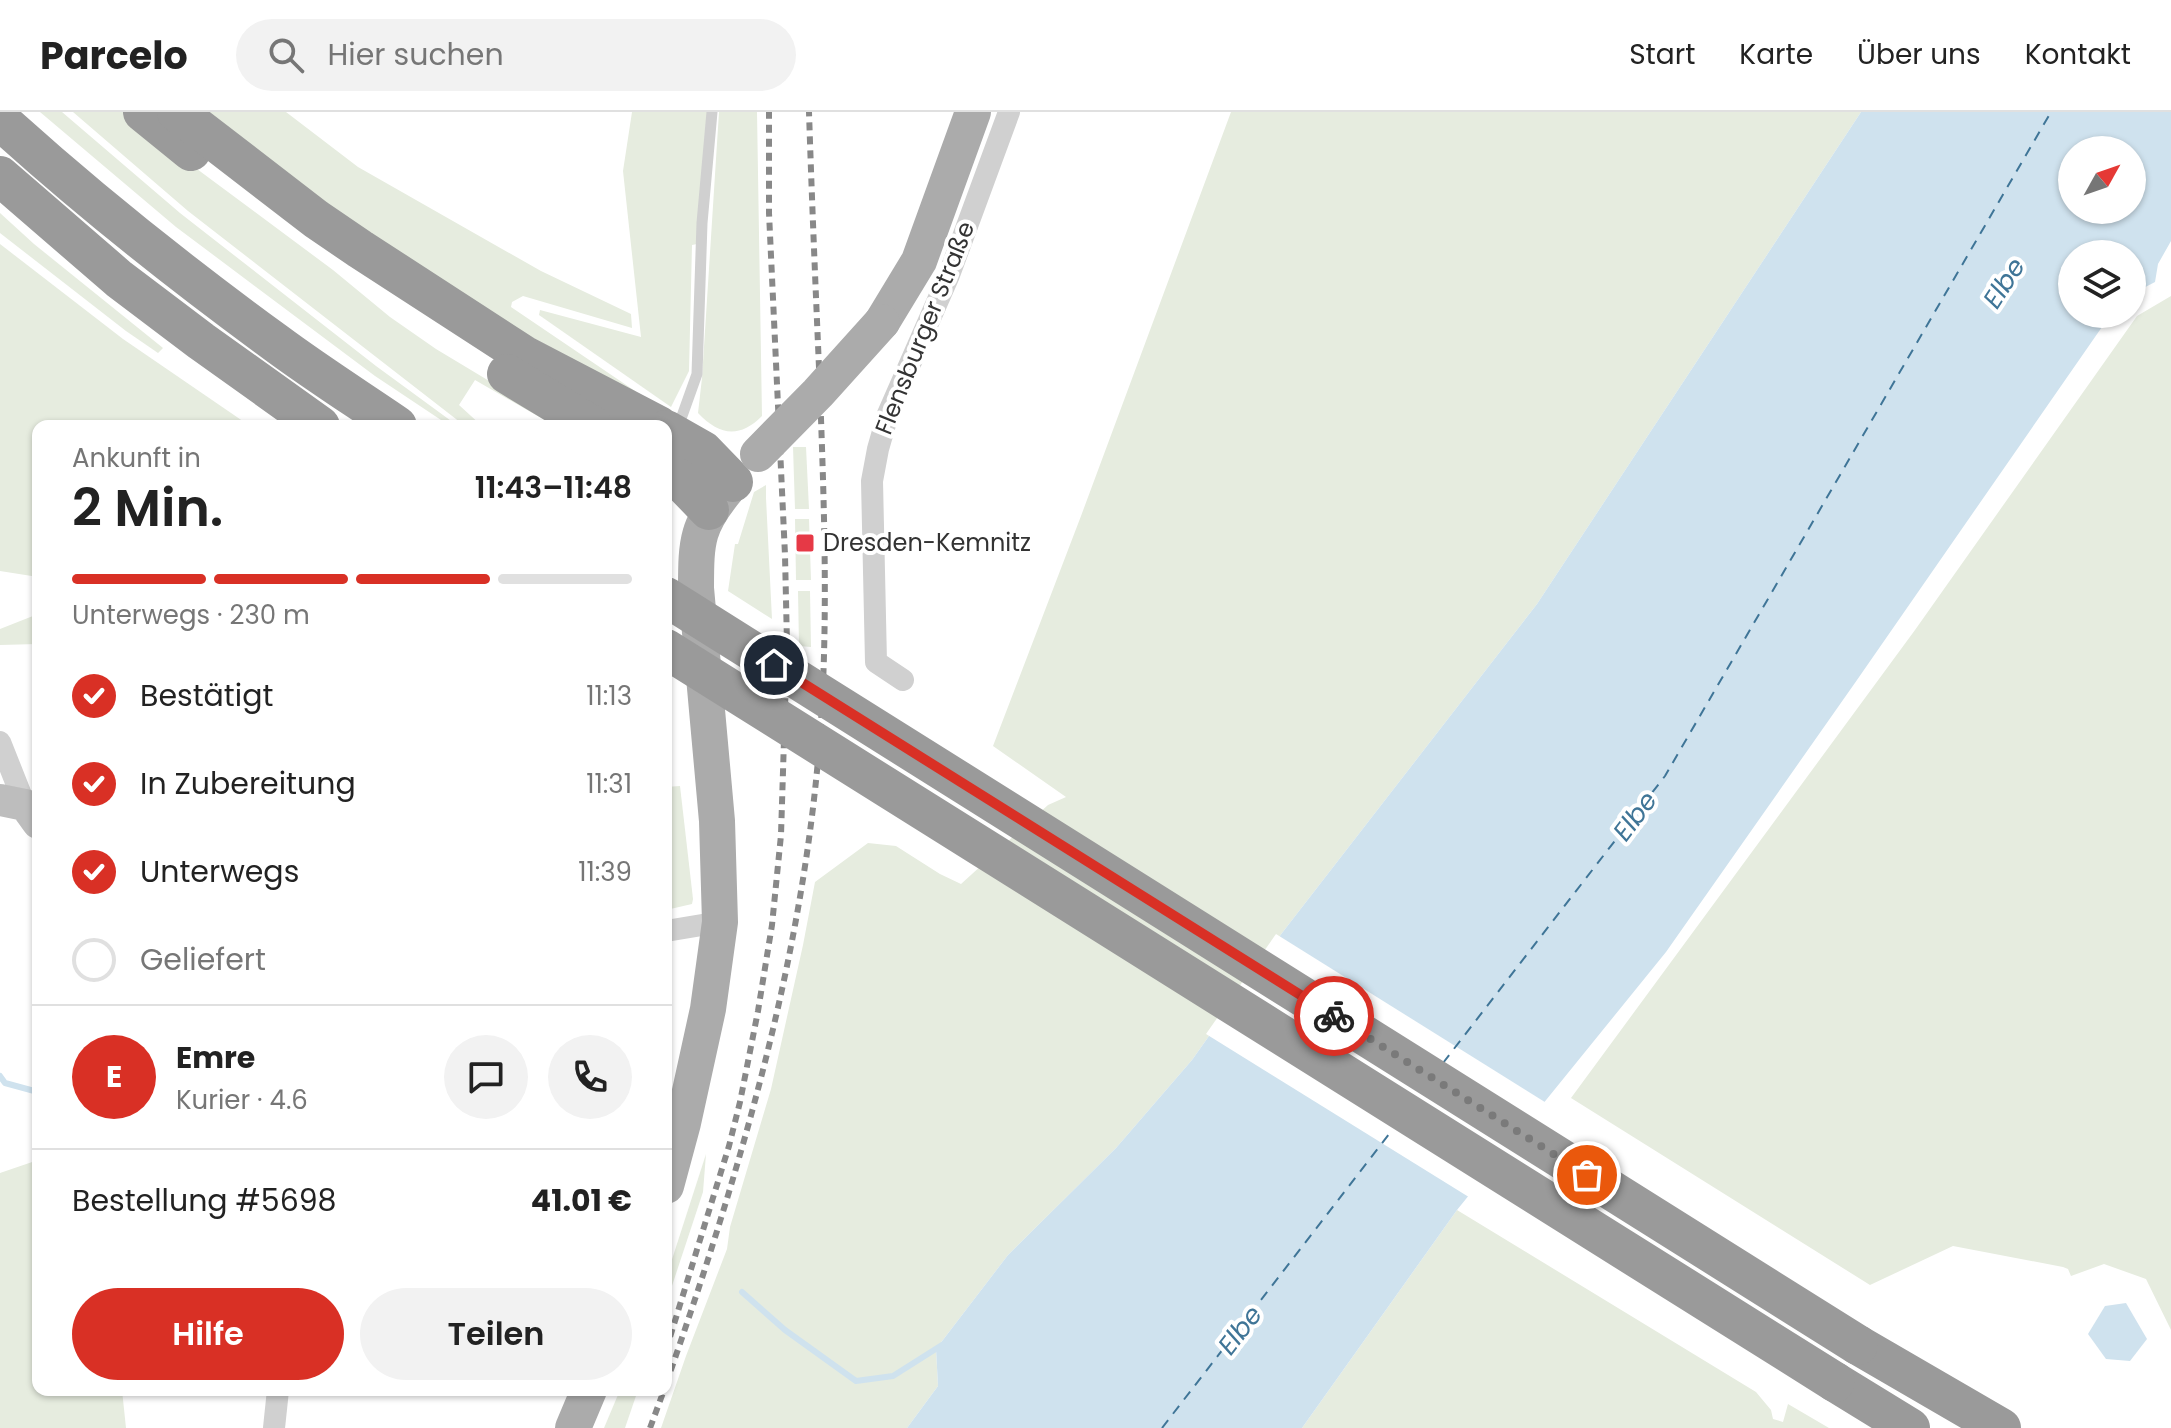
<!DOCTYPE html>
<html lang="de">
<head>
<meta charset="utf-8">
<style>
	body { margin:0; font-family:Poppins,sans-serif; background:#f2f2f2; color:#222; height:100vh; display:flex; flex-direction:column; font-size:30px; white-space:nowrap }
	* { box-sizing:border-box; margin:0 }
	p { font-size:26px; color:#767676 }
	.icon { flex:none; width:44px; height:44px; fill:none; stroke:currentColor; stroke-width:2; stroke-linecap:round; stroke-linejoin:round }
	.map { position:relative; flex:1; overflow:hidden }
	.sheet { position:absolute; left:32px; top:308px; width:640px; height:976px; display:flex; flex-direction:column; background:#fff; border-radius:16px; box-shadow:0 2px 6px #0004 }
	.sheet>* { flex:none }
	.needle { width:52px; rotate:50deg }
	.fabs { position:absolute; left:2058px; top:24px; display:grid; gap:16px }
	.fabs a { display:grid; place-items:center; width:88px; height:88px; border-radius:50%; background:#fff; box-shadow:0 2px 6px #0004; font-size:40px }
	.pin { position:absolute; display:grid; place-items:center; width:68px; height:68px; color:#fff; margin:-34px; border:4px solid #fff; border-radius:50%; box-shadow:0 2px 8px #0007 }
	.courier { position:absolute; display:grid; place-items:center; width:80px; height:80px; margin:-40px; border:6px solid #d93025; border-radius:50%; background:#fff; color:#222; box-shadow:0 2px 10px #0007 }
	.summary em { font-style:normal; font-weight:600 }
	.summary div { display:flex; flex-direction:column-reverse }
	.summary { display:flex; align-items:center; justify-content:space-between; height:136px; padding:0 40px }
	h1 { font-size:52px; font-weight:600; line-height:60px }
	.bar { display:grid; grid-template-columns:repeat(4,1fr); gap:12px 8px; align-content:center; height:96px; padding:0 40px }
	.bar i { height:10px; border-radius:6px; background:#e0e0e0 }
	.bar .current { background:#d93025 }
	.bar p { grid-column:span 4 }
	.line { display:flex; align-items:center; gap:20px; padding:0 40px; border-top:2px solid #e0e0e0 }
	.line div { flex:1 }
	.round { display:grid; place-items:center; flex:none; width:84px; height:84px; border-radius:42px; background:#f2f2f2 }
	ol { padding:0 40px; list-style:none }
	li { display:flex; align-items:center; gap:24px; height:88px }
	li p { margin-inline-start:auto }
	li .icon { padding:8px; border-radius:50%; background:#d93025; color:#fff; stroke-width:4 }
	li:last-child { color:#767676 }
	li i { width:44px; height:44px; border:4px solid #e0e0e0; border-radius:50% }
	.button { display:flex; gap:16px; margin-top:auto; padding:16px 40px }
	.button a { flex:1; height:92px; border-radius:48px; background:#d93025; color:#fff; font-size:32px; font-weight:600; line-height:92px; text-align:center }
	.button a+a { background:#f2f2f2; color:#222 }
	header { display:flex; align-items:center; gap:48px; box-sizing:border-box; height:112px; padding:0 40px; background:#fff; border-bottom:2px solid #e0e0e0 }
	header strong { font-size:38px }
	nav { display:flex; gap:44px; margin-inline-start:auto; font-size:28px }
	.search { width:560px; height:72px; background:#f2f2f2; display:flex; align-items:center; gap:20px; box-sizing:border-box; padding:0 28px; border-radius:44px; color:#767676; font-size:30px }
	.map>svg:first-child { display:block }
</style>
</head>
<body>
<header>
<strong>Parcelo</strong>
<div class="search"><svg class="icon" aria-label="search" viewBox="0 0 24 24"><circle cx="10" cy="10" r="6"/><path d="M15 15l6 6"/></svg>Hier suchen</div>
<nav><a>Start</a><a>Karte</a><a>Über uns</a><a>Kontakt</a></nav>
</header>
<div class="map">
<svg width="2171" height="1316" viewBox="0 0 2171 1316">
	<rect width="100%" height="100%" fill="#fff"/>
	<g fill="#e6ecdf">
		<path d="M40 0H62L180 101 376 254 458 314H450L375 264 176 115Z"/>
		<path d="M73 0H125L170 37 333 158 390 205 436 237 564 314H555L475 268 459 293 482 314H465L188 99Z"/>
		<path d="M195 0H286L358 55 541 159 631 202 632 216 523 184 512 190 511 195 638 281 639 283 459 186Z"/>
		<path d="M632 0H708L697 132 692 133 689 259 671 295 539 203 540 198 641 225 623 59Z"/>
		<path d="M719 0H757L762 304C739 327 719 323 698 301L702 266Z"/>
		<path d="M1231 0H1861L1537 492 1282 821 1192 948 1116 1036 1008 1143 936 1237 938 1274 907 1316H661L686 1244 727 1137 730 1115 771 977 803 833 815 770 868 731 896 734 940 762 961 772 1048 693 1066 685 993 634 1081 404Z"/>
		<path d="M0 101 34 132 163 236 158 241 126 219 0 121Z"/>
		<path d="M0 132 123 227 250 314H38V465L0 459Z"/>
		<path d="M2171 184V1218L2146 1167 2104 1152 2071 1164 2068 1157 2063 1155 1953 1134 1870 1173 1571 986 1915 518 2137 204Z"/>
		<path d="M793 335H806L809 397H795Z"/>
		<path d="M766 373V386L772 507 728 479 735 432H738L754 380Z"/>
		<path d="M795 407H809L811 468H796Z"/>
		<path d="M798 479H810L811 535 799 534Z"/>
		<path d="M38 502V532L0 533V517Z"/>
		<path d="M680 674 693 787 692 792 666 798V675Z"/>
		<path d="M706 1042 703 1080 666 1192V1166Z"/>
		<path d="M38 1048V1278H122L126 1316H0V1061Z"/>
		<path d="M1457 1098 1756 1280 1771 1298 1773 1307 1783 1310 1788 1292 1829 1316H1302Z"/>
		<path d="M620 1278H638L625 1316H604Z"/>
	</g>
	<g fill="#cfe2ee" fill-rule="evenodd">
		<path d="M1861 0H2171V129L2158 152 2155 170 2132 182V142H2072V202H2111L1857 568 1666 840 1457 1098 1302 1316H907L938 1274 936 1237 1008 1143 1116 1036 1192 948 1282 821 1537 492ZM2072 38H2132V98H2072Z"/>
		<path d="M2126 1191 2147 1227 2130 1249 2106 1247 2088 1222 2105 1194Z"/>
	</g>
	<path fill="#fff" d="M1276 822 1548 992 1472 1087 1206 922Z"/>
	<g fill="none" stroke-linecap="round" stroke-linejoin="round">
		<g stroke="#cfe2ee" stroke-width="6">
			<path d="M0 964 5 971 38 980"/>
			<path d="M742 1180 785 1218 856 1269 893 1264 942 1233"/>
		</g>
		<g stroke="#3f7597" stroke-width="2" stroke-dasharray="10 8" stroke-linecap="butt">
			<path d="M1443 951 1665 664 2051 0"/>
			<path d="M1162 1316 1393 1017"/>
		</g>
		<path stroke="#d0d0d0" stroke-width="11" d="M676 315 682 304 697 262 702 111 712 0"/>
		<g stroke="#d0d0d0" stroke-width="22">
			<path d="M903 568 876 550 872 369 878 337 888 302 949 163 1009 0"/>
			<path d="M0 630 25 693 35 697"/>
			<path d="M666 819 720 810"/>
			<path d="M274 1316 278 1278"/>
		</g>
		<path stroke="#bdbdbd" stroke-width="32" d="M0 688 25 693 38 711"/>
		<g stroke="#ababab" stroke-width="36">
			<path d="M882 210 919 149 973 0"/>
			<path d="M666 1074 683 1011 708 897 720 810 717 709 696 476C696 428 697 413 728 376"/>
			<path d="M573 1316 589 1278"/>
		</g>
		<g stroke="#9a9a9a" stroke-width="40">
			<path d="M143 0 191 39"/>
			<path d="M177 0 316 107 360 137 525 244 659 314"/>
			<path d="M0 8C87 87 180 161 276 231 315 260 356 286 397 314"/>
			<path d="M0 64 119 167 201 229 320 314"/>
			<path d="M507 262 593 314"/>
			<path d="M666 318 703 339 733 370"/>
			<path d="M666 359 679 367 709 398"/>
			<path d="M1858 1233 2001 1316"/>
			<path d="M1835 1270 1910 1316"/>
		</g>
		<g stroke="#888" stroke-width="6" stroke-dasharray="8 6" stroke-linecap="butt">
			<path d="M666 1238 729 1034 740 990 758 899 772 813 781 723 787 532 785 443 769 101V0"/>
			<path d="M666 1272C741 1058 806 837 821 610 828 500 824 389 820 279 816 186 812 93 809 0"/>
			<path d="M650 1316 664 1278"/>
		</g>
		<path stroke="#ababab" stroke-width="36" d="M758 342 818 281 882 210"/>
		<g stroke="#9a9a9a" stroke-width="40">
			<path d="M666 485 1858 1233"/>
			<path d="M666 537 1835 1270"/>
		</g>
	</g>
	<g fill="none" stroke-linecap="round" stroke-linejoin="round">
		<path stroke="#7a7a7a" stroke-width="8" stroke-dasharray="0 14.4" d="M1334 904 1587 1063"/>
		<path stroke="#d93025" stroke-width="10" d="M774 553 1334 904"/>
	</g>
	<rect fill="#e63946" stroke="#fff" stroke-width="3" x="795" y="421" width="20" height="20" rx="4"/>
	<g text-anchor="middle" stroke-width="8" stroke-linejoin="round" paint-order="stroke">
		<g font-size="24" fill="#333" stroke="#fff">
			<text transform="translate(925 216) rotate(-68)" y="8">Flensburger Straße</text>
		</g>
		<g font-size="24" fill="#333" stroke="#fff" text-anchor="start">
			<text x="823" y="439">Dresden-Kemnitz</text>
		</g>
		<g font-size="26" font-style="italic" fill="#3f7597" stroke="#fff">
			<text transform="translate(2004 171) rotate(-57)" y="9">Elbe</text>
			<text transform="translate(1635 704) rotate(-53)" y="9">Elbe</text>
			<text transform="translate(1240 1218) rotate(-52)" y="9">Elbe</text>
		</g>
	</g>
</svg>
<div class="fabs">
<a><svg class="needle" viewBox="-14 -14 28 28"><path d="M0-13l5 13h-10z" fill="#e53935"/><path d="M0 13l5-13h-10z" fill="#767676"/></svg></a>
<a><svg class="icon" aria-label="layers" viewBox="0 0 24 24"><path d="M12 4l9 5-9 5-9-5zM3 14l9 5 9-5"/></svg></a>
</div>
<div class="pin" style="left:1587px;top:1063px;background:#ea580c"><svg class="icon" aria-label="bag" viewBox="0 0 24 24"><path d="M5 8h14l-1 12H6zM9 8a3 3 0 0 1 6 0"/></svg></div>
<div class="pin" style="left:774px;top:553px;background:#1f2937"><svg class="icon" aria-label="home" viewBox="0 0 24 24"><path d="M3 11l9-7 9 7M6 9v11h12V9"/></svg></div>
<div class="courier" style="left:1334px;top:904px"><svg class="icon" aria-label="bike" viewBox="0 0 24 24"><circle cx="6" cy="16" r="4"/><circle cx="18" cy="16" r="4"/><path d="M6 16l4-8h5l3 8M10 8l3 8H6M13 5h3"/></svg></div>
<section class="sheet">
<div class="summary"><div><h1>2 Min.</h1><p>Ankunft in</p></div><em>11:43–11:48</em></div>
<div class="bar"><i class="current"></i><i class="current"></i><i class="current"></i><i></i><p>Unterwegs · 230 m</p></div>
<ol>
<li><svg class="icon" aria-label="check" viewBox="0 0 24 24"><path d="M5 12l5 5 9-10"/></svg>Bestätigt<p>11:13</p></li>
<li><svg class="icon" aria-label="check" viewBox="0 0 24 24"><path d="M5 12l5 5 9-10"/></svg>In Zubereitung<p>11:31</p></li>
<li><svg class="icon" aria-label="check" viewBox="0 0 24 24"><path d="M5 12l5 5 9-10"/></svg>Unterwegs<p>11:39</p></li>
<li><i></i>Geliefert</li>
</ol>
<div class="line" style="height:144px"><b class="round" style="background:#d93025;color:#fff">E</b><div><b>Emre</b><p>Kurier · 4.6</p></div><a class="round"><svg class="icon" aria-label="chat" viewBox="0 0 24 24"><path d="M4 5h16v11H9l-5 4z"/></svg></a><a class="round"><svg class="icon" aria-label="phone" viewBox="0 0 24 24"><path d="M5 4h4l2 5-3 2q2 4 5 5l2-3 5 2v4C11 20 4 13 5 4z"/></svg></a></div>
<div class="line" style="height:104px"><div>Bestellung #5698</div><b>41.01 €</b></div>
<div class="button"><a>Hilfe</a><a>Teilen</a></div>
</section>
</div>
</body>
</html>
